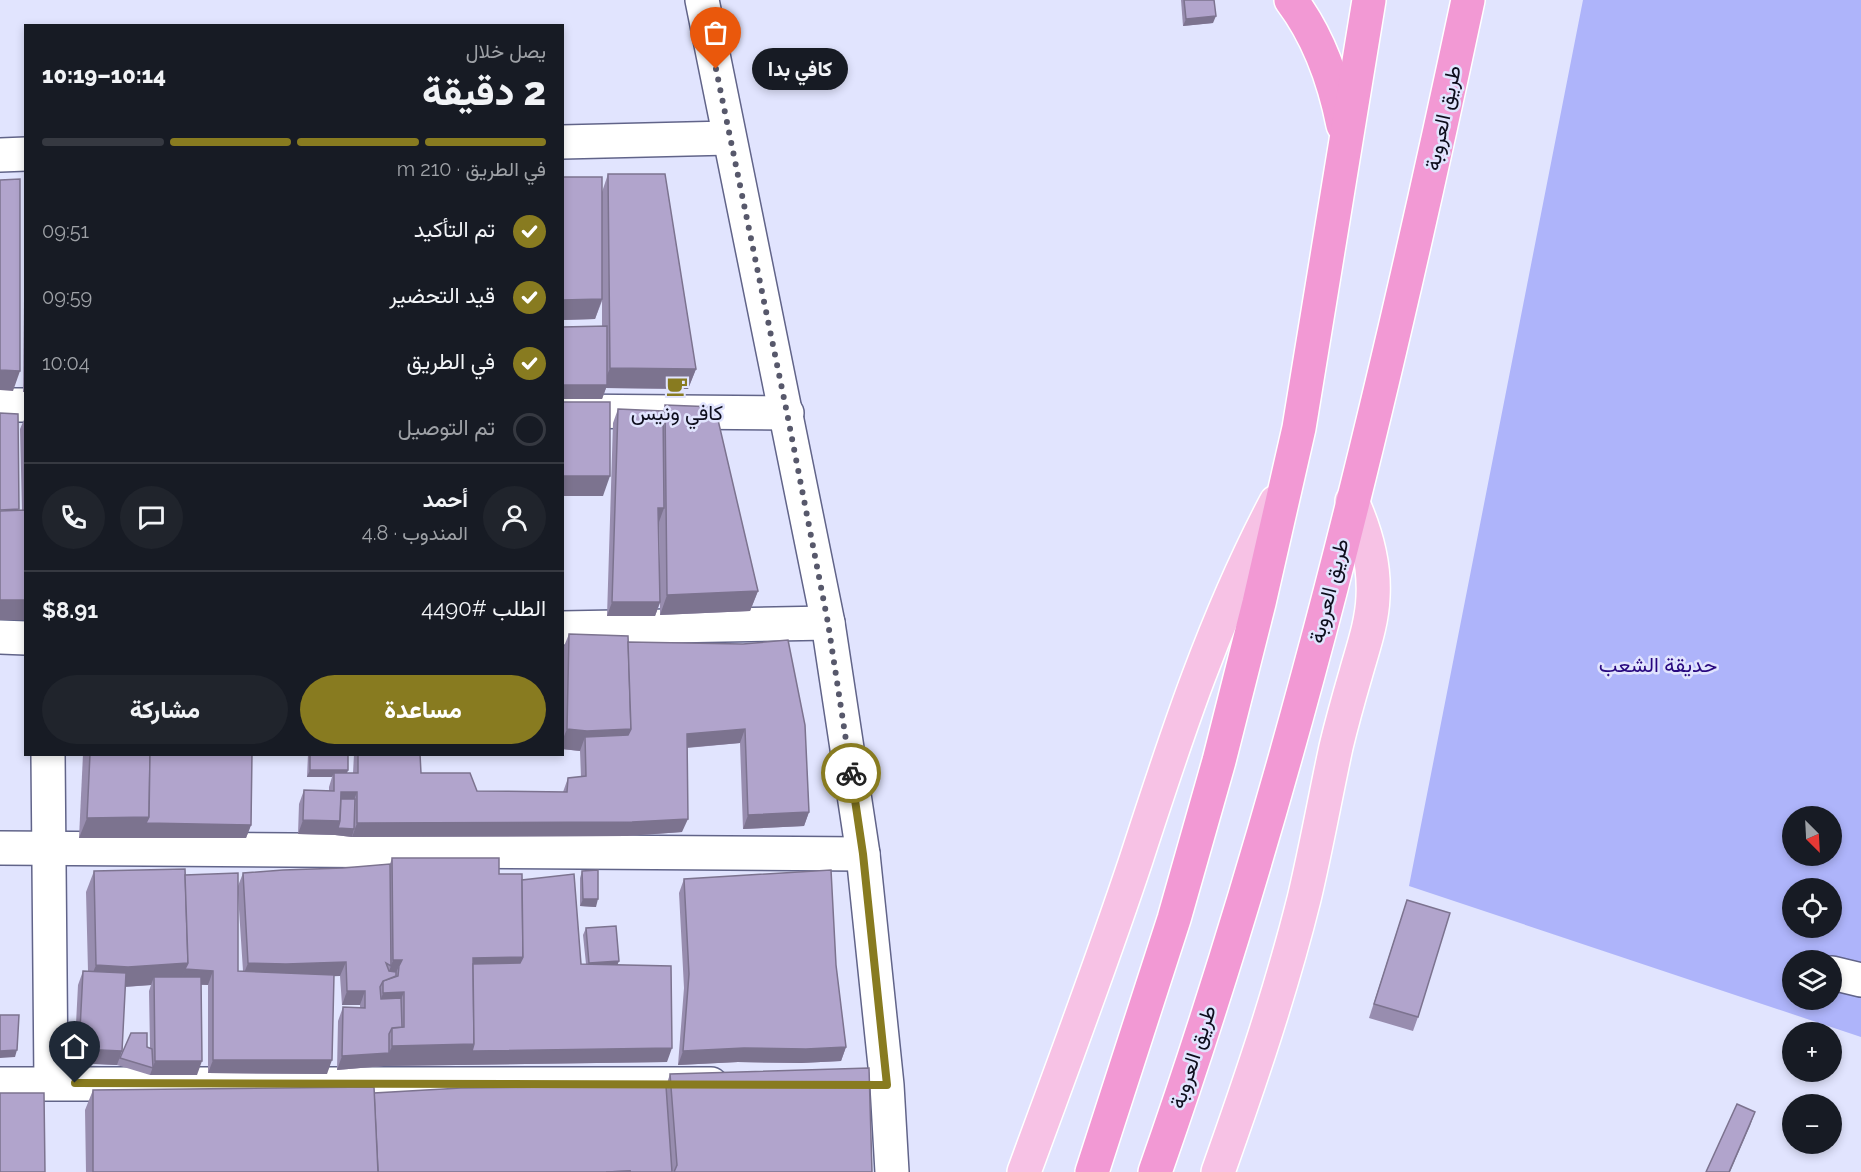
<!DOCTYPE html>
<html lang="ar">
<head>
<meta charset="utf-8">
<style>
	body { margin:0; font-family:Raleway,Vazirmatn,sans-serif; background:#20242c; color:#f1f3f6; direction:rtl; height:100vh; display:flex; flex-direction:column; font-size:22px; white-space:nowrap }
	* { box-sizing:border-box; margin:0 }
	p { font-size:20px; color:#9ea1a6 }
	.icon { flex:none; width:33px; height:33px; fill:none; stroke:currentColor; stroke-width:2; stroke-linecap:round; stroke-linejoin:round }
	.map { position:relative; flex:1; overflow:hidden; direction:ltr }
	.details { position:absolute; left:24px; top:24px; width:540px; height:732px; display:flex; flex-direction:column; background:#171b24; border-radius:0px; box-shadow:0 3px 9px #0003; direction:rtl }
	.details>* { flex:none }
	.needle { width:39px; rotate:156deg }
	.buttons { position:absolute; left:1782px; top:806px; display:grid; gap:12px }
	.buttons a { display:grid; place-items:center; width:60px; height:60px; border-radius:50%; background:#171b24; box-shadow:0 3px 9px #0003; font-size:30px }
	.pin { position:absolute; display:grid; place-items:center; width:51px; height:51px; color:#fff; margin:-62px -26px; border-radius:50% 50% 50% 0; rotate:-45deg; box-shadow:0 0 6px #0007 }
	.pin .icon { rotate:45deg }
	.courier { position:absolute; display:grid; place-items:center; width:60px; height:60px; margin:-30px; border:4px solid #887b20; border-radius:50%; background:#fff; color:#222; box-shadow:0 2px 8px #0007 }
	.bubble { position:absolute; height:42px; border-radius:21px; background:#171b24; box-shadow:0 3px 9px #0003; font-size:20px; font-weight:800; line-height:42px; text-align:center; direction:rtl }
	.head em { font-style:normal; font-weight:800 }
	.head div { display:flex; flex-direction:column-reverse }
	.head { display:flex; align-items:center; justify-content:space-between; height:102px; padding:0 18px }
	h1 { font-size:39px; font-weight:800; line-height:45px }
	.bar { display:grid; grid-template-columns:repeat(4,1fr); gap:9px 6px; align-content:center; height:72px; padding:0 18px }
	.bar i { height:8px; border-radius:4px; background:#363941 }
	.bar .current { background:#887b20 }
	.bar p { grid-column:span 4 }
	.line { display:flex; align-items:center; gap:15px; padding:0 18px; border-top:2px solid #363941 }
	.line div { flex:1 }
	.round { display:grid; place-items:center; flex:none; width:63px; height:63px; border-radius:32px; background:#20242c }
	ol { padding:0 18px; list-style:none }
	li { display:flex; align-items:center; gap:18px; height:66px }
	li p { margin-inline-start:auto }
	li .icon { padding:6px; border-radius:50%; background:#887b20; color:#fff; stroke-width:4 }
	li:last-child { color:#9ea1a6 }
	li i { width:33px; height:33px; border:3px solid #363941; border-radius:50% }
	.action { display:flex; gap:12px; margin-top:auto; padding:12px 18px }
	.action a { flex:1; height:69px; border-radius:36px; background:#887b20; color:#fff; font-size:24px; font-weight:800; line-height:69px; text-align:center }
	.action a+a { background:#20242c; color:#f1f3f6 }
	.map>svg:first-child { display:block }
</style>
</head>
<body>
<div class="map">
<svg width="1861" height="1172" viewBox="0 0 1861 1172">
	<rect width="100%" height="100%" fill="#e1e4fe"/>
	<path fill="#aeb4fa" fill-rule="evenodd" d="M1583 0H1861V1037L1409 886ZM1792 816H1832V855H1792ZM1792 888H1832V927H1792ZM1792 960H1832V999H1792Z"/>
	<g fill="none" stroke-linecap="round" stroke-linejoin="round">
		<defs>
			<g id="minor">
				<path d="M702 0 828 623 863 854 887 1085 892 1172"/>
				<path d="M562 142 729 138"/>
				<path d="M0 155 26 154"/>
				<path d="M0 405H26"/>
				<path d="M562 411 787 413"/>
				<path d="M562 628 828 623"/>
				<path d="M0 637 26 638"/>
				<path d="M48 754 51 1083"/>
				<path d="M0 848 863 854"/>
				<path d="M1832 973 1861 980"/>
				<path d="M0 1084H711"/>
			</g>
			<g id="major">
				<path d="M1024 1172C1062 1068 1101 965 1136 860 1176 737 1215 617 1276 502"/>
				<path d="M1218 1172C1250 1082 1281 991 1304 899 1316 849 1325 798 1336 747 1342 722 1349 697 1356 673 1363 648 1372 623 1373 597 1375 563 1366 532 1352 501"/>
			</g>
			<g id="highway">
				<path d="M1291 0C1319 37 1334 80 1343 125"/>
				<path d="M1092 1172 1174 919 1219 761 1259 603 1299 428 1369 0"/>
				<path d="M1155 1172C1289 791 1384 395 1468 0"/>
			</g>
		</defs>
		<use href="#minor" stroke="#616489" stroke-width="36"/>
		<use href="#major" stroke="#fff" stroke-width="36"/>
		<use href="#highway" stroke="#fff" stroke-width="36"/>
		<use href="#minor" stroke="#fff" stroke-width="33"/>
		<use href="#major" stroke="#f7c2e5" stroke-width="33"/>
		<use href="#highway" stroke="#f299d4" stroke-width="33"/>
	</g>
	<g fill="#988daf" fill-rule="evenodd">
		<path d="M1181 0H1214L1213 23 1183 26Z"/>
		<path d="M608 174 696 369 688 389 606 388 602 399H562V327L602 326V301L595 319 562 320V177L602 192Z"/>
		<path d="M26 295V392H23L24 300Z"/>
		<path d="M665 405 758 591 750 611 660 615V603L655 616H607L613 423 618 409 663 411ZM658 522H659L660 583Z"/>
		<path d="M0 413 18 510H22L20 429 26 415V620Z"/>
		<path d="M569 634 628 642 743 644 809 812 804 826 743 829 740 743 687 748 682 832 627 836 352 837 335 835 298 834 299 804 304 790 329 791V787L332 777H307L308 754H348V770L347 773H353L354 754H420L421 773 477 791 563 792 568 778 581 777 580 751 562 749V651Z"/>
		<path d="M83 754H252L251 825 246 838H79Z"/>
		<path d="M392 858 499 874 522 880 581 964H586L583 935 586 928 619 961 617 965 667 1062 384 1066 337 1070 338 1021 343 1007 360 1008V1005H342L340 976H334L327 1074 208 1073V985H201L197 1075H150L117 1065 74 1063 78 985 83 971H88L86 892 94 871 185 875 238 886 243 873 343 868 390 864ZM238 894 243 971H238ZM151 985 149 991 150 1048 147 1047 120 1058 122 1051 125 987Z"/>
		<path d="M582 871 596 907 580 906V878Z"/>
		<path d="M684 879 836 965 846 1047 841 1061 801 1063 738 1062 678 1065 684 988 679 893Z"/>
		<path d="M1407 900 1418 1017 1413 1031 1369 1018Z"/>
		<path d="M670 1074 872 1172H86L85 1110 93 1090 374 1093 666 1086Z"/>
	</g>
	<g fill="#7c738f">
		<path d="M1216 16 1213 23 1183 26 1186 19Z"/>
		<path d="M602 299 595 319 562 320V300Z"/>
		<path d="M610 368 696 369 688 389 606 388 602 399H562V385H603Z"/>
		<path d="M0 370 20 371 13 391 0 390Z"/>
		<path d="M26 384V392H23Z"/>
		<path d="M562 476H610L603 496H562Z"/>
		<path d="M658 508H664L659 522H653Z"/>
		<path d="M758 591 750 611 660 615 667 595Z"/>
		<rect x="0" y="600" width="26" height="20"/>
		<path d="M612 602H660L655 616H607Z"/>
		<path d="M567 729H631L623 749 585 737 580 751 562 749V741Z"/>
		<path d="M745 729 740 743 682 748 687 734Z"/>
		<path d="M310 770H348L345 778 334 773 332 777H307Z"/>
		<path d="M341 792H357L352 806H338Z"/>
		<path d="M809 812 804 826 743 829 748 815Z"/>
		<path d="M149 817 251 825 246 838H79L87 818Z"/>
		<path d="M688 819 682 832 627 836 352 837 357 823Z"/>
		<path d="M303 820 340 821 354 829 352 837 335 835 298 834Z"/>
		<path d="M583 899H598L596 907 580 906Z"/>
		<path d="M523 957 515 977 471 978 473 958Z"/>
		<path d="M393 960H402L399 966 393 980H386Z"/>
		<path d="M619 961 616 968 586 970 589 963Z"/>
		<path d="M346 962 340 976 281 978 243 976 248 963Z"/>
		<path d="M188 963 180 983 154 977 151 985 121 987 88 985 96 965Z"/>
		<path d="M185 969 213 971 208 985 180 983Z"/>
		<path d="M347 991H365L360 1005H342Z"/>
		<path d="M404 992 396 1012 376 1013 383 993Z"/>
		<path d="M474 1044 672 1048 667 1062 384 1066 337 1070 342 1056 389 1053 392 1046Z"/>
		<path d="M846 1047 841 1061 801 1063 738 1062 678 1065 683 1051 744 1048Z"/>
		<path d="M79 1049 122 1051 117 1065 74 1063Z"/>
		<path d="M17 1050 15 1057 0 1058V1051Z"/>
		<path d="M213 1060H332L327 1074 208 1073Z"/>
		<path d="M155 1061H202L197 1075H150Z"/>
		<path d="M1755 1112 1750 1126 1730 1172H1729Z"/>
	</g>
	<g fill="#b1a4cc" stroke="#7c738f" stroke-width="1.5">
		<path d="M1184 0H1214L1216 16 1186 19Z"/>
		<path d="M608 174H665L696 369 610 368Z"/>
		<path d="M562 177H602V299L562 300Z"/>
		<path d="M20 179V371L0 370V180Z"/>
		<path d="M607 326V385H562V327Z"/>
		<rect x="562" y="402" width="48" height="74"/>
		<path d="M665 405 715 407 758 591 667 595Z"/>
		<path d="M618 409 663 411 664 508H658L660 602H612Z"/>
		<path d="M0 413 18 414 19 509 0 510Z"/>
		<path d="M26 510V600H0V511Z"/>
		<path d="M569 634 628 636 631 729 587 731 567 729Z"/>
		<path d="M788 640 805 725 809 812 748 815 745 729 687 734 688 819 632 822 357 823V792H341L340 821 303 820 304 790 334 791V773H358V754H420L421 773H470L477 791 567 792 568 778 586 776 585 737 628 735 631 729 628 642 743 644Z"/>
		<path d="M90 754H150L149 817 87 818Z"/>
		<path d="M150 754H252L251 825 146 823 149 817Z"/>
		<rect x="310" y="754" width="38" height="16"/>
		<path d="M341 799H355L354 829 338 828 340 821Z"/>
		<path d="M392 858H499V874H522L523 957 473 958 474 1044 392 1046V1028L404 1027V992L383 993V981L398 976 399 966 402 960H393Z"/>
		<path d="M390 864 391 966 386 963 389 971 396 972V976L383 981 380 987 381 999 401 998 402 1027 392 1028 389 1034V1053L342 1056 343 1007 365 1008V991H347L346 962 286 964 248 963 243 873 283 870 343 868Z"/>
		<path d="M185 869 188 963 128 967 96 965 94 871Z"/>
		<path d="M598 870V899H583L582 871Z"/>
		<path d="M831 870 836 965 846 1047 806 1049 744 1048 683 1051 689 974 684 879Z"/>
		<path d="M238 873V971L334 975 332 1060H213V971L185 969 188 963 185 875Z"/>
		<path d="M574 874 581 964 671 966 672 1048 472 1051 474 1044 473 964 520 963 523 957 522 880Z"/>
		<path d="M1407 900 1450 913 1418 1017 1374 1004Z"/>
		<path d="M616 926 619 961 589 963 586 928Z"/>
		<path d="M83 971 126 973 122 1051 79 1049Z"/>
		<path d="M154 977H201L202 1061H155Z"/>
		<path d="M0 1015H19L17 1050 0 1051Z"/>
		<path d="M131 1033H147V1047L152 1049 153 1068 120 1058Z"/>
		<path d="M869 1068 872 1172H674L677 1165 670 1074Z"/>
		<path d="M666 1086 672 1172H630V1171L606 1172H378L374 1093 461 1088Z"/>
		<path d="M374 1087 378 1172H93V1090Z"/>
		<path d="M0 1093H44L45 1172H0Z"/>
		<path d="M1737 1104 1755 1112 1729 1172H1706Z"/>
		<path d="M630 1171V1172H606Z"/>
	</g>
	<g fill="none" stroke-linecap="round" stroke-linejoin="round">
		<path stroke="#57586b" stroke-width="6" stroke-dasharray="0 10.8" d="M716 69 787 413 828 623 851 773"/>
		<path stroke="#887b20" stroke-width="8" d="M75 1083 887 1085 863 854 851 773"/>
	</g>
	<defs>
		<symbol id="cafe-bare" viewBox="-9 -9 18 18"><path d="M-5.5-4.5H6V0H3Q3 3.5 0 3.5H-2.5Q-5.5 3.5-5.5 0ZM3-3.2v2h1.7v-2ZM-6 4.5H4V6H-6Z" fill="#887b20" stroke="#e1e4fe" stroke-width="2.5" paint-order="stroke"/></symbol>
	</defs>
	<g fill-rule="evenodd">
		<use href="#cafe-bare" x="662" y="371" width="30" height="30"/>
	</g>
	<g text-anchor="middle" stroke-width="5" stroke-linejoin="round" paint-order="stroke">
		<g font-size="21" fill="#0d0d1c" stroke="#e1e4fe">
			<text transform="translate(1443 118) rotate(-78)" y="7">طريق العروبة</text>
			<text transform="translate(1329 591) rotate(-76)" y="7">طريق العروبة</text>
			<text transform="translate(1193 1057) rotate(-72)" y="7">طريق العروبة</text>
		</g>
		<g font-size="21" fill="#0d0d1c" stroke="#e1e4fe">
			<text x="677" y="420">كافي ونيس</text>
		</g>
		<g font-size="21" fill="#28087f" stroke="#e1e4fe">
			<text x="1658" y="672">حديقة الشعب</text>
		</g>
	</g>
</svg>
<div class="buttons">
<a><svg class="needle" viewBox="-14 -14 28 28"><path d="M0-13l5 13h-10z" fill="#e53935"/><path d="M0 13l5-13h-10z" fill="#9ea1a6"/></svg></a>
<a><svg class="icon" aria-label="locate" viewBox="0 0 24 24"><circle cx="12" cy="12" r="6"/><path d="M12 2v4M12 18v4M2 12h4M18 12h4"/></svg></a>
<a><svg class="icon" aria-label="layers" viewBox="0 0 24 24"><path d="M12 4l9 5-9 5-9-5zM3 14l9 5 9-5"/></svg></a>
<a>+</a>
<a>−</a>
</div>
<div class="pin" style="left:716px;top:69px;background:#ea580c"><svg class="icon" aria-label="bag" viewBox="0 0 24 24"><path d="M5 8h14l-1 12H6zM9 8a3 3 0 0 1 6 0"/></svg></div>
<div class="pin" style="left:75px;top:1083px;background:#1f2937"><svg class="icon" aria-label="home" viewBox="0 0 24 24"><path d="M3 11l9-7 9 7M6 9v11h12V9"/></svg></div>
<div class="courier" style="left:851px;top:773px"><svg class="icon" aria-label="bike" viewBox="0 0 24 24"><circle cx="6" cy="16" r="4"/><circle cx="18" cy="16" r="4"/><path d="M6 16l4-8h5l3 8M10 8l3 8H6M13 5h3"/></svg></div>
<div class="bubble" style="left:752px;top:48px;width:96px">كافي بدا</div>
<section class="details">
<div class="head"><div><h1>2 دقيقة</h1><p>يصل خلال</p></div><em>10:14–10:19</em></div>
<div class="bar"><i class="current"></i><i class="current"></i><i class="current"></i><i></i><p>في الطريق · 210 m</p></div>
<ol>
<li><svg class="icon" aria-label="check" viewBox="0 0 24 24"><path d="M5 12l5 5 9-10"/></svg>تم التأكيد<p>09:51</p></li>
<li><svg class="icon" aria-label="check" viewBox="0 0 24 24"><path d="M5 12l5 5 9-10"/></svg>قيد التحضير<p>09:59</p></li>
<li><svg class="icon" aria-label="check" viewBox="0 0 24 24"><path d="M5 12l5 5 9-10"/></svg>في الطريق<p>10:04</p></li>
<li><i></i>تم التوصيل</li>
</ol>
<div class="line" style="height:108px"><a class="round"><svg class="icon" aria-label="person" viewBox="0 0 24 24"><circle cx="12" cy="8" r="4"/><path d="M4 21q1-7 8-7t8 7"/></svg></a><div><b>أحمد</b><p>المندوب · 4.8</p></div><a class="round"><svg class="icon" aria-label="chat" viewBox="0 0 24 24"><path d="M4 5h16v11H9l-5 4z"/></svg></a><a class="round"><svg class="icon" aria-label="phone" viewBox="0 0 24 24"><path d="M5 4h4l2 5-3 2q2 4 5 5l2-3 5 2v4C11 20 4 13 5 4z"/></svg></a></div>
<div class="line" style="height:78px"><div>الطلب #4490</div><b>$8.91</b></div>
<div class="action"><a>مساعدة</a><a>مشاركة</a></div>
</section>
</div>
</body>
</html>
